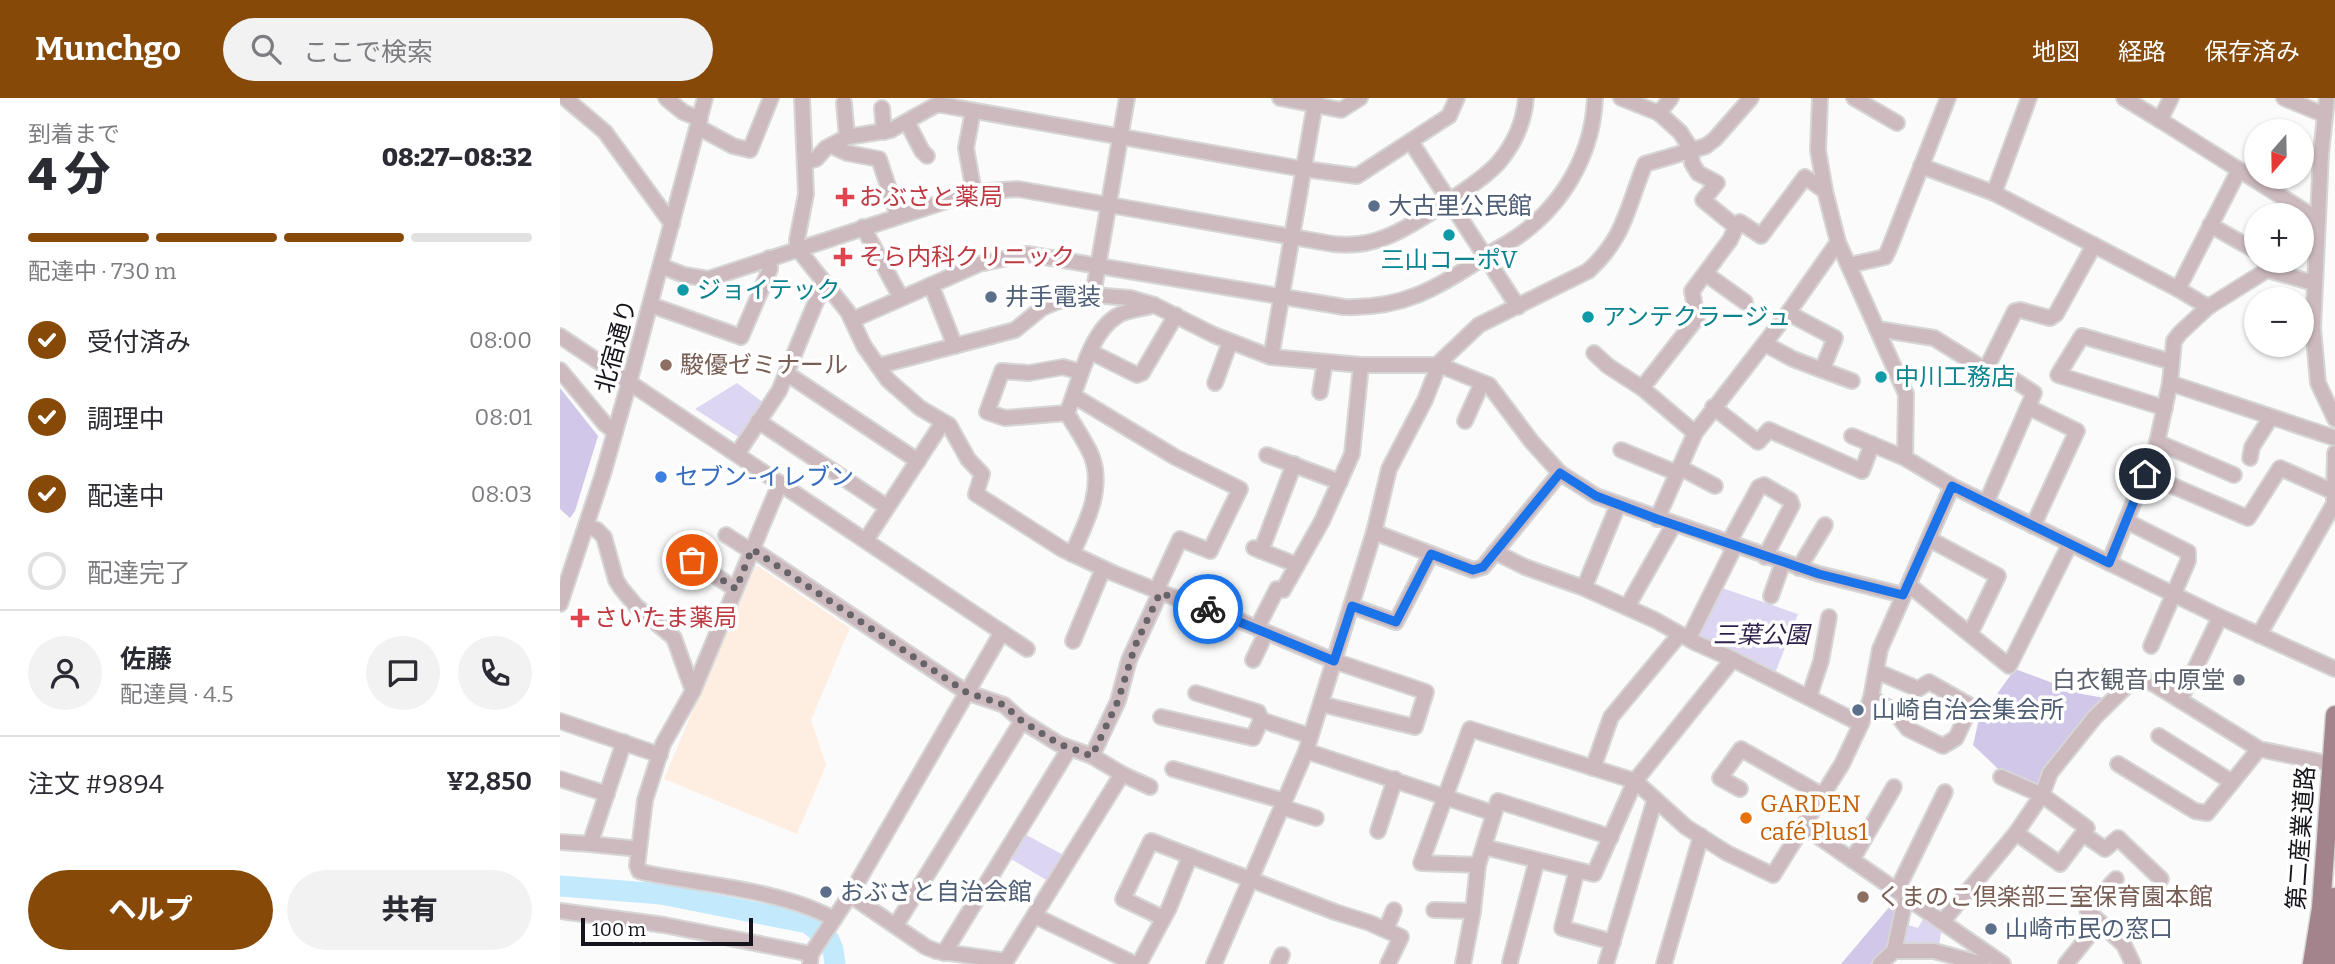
<!DOCTYPE html>
<html lang="ja">
<head>
<meta charset="utf-8">
<style>
	body { margin:0; font-family:Bitter,"Noto Sans JP",serif; background:#f2f2f3; color:#2b2b33; height:100vh; display:flex; flex-direction:column; font-size:26px; white-space:nowrap }
	* { box-sizing:border-box; margin:0 }
	p { font-size:23px; color:#7c7c81 }
	.icon { flex:none; width:38px; height:38px; fill:none; stroke:currentColor; stroke-width:2; stroke-linecap:round; stroke-linejoin:round }
	.map { position:relative; flex:1; overflow:hidden }
	.panel { display:flex; flex-direction:column; background:#fff; width:560px }
	.panel>* { flex:none }
	.needle { width:46px; rotate:200deg }
	.fabs { position:absolute; left:1684px; top:21px; display:grid; gap:14px }
	.fabs a { display:grid; place-items:center; width:70px; height:70px; border-radius:50%; background:#fff; box-shadow:0 2px 5px #0004; font-size:35px }
	.scale { position:absolute; left:21px; bottom:18px; width:172px; box-sizing:border-box; padding-left:7px; border:4px solid #15131b; border-top:0; font-size:19px; line-height:24px; white-space:nowrap; color:#15131b; -webkit-text-stroke:5px #fff; paint-order:stroke }
	.pin { position:absolute; display:grid; place-items:center; width:60px; height:60px; color:#fff; margin:-30px; border:4px solid #fff; border-radius:50%; box-shadow:0 2px 7px #0007 }
	.courier { position:absolute; display:grid; place-items:center; width:70px; height:70px; margin:-35px; border:5px solid #1a73e8; border-radius:50%; background:#fff; color:#222; box-shadow:0 2px 9px #0007 }
	.overview em { font-style:normal; font-weight:800 }
	.overview div { display:flex; flex-direction:column-reverse }
	.overview { display:flex; align-items:center; justify-content:space-between; height:119px; padding:0 28px }
	h1 { font-size:46px; font-weight:800; line-height:52px }
	.bar { display:grid; grid-template-columns:repeat(4,1fr); gap:10px 7px; align-content:center; height:84px; padding:0 28px }
	.bar i { height:9px; border-radius:5px; background:#e1e1e2 }
	.bar .selected { background:#864908 }
	.bar p { grid-column:span 4 }
	.line { display:flex; align-items:center; gap:18px; padding:0 28px; border-top:2px solid #e1e1e2 }
	.line div { flex:1 }
	.round { display:grid; place-items:center; flex:none; width:74px; height:74px; border-radius:37px; background:#f2f2f3 }
	ol { padding:0 28px; list-style:none }
	li { display:flex; align-items:center; gap:21px; height:77px }
	li p { margin-inline-start:auto }
	li .icon { padding:7px; border-radius:50%; background:#864908; color:#fff; stroke-width:4 }
	li:last-child { color:#7c7c81 }
	li i { width:38px; height:38px; border:4px solid #e1e1e2; border-radius:50% }
	.button { display:flex; gap:14px; margin-top:auto; padding:14px 28px }
	.button a { flex:1; height:80px; border-radius:42px; background:#864908; color:#fff; font-size:28px; font-weight:800; line-height:80px; text-align:center }
	.button a+a { background:#f2f2f3; color:#2b2b33 }
	header { display:flex; align-items:center; gap:42px; box-sizing:border-box; height:98px; padding:0 35px; background:#864908; color:#fff }
	header strong { font-size:33px }
	nav { display:flex; gap:38px; margin-inline-start:auto; font-size:24px }
	.search { width:490px; height:63px; background:#f2f2f3; display:flex; align-items:center; gap:18px; box-sizing:border-box; padding:0 24px; border-radius:38px; color:#7c7c81; font-size:26px }
	main { display:flex; flex:1; min-height:0 }
	.map>svg:first-child { display:block }
</style>
</head>
<body>
<header>
<strong>Munchgo</strong>
<div class="search"><svg class="icon" aria-label="search" viewBox="0 0 24 24"><circle cx="10" cy="10" r="6"/><path d="M15 15l6 6"/></svg>ここで検索</div>
<nav><a>地図</a><a>経路</a><a>保存済み</a></nav>
</header>
<main>
<section class="panel">
<div class="overview"><div><h1>4 分</h1><p>到着まで</p></div><em>08:27–08:32</em></div>
<div class="bar"><i class="selected"></i><i class="selected"></i><i class="selected"></i><i></i><p>配達中 · 730 m</p></div>
<ol>
<li><svg class="icon" aria-label="check" viewBox="0 0 24 24"><path d="M5 12l5 5 9-10"/></svg>受付済み<p>08:00</p></li>
<li><svg class="icon" aria-label="check" viewBox="0 0 24 24"><path d="M5 12l5 5 9-10"/></svg>調理中<p>08:01</p></li>
<li><svg class="icon" aria-label="check" viewBox="0 0 24 24"><path d="M5 12l5 5 9-10"/></svg>配達中<p>08:03</p></li>
<li><i></i>配達完了</li>
</ol>
<div class="line" style="height:126px"><a class="round"><svg class="icon" aria-label="person" viewBox="0 0 24 24"><circle cx="12" cy="8" r="4"/><path d="M4 21q1-7 8-7t8 7"/></svg></a><div><b>佐藤</b><p>配達員 · 4.5</p></div><a class="round"><svg class="icon" aria-label="chat" viewBox="0 0 24 24"><path d="M4 5h16v11H9l-5 4z"/></svg></a><a class="round"><svg class="icon" aria-label="phone" viewBox="0 0 24 24"><path d="M5 4h4l2 5-3 2q2 4 5 5l2-3 5 2v4C11 20 4 13 5 4z"/></svg></a></div>
<div class="line" style="height:91px"><div>注文 #9894</div><b>¥2,850</b></div>
<div class="button"><a>ヘルプ</a><a>共有</a></div>
</section>
<div class="map">
<svg width="1775" height="866" viewBox="0 0 1775 866">
	<rect width="100%" height="100%" fill="#fbfbfb"/>
	<path fill="#feeee2" d="M198 468 290 530 251 622 266 667 237 736 104 681 193 469Z"/>
	<g fill="#ddd6f3">
		<path d="M177 285 204 305 180 340 135 311Z"/>
		<path d="M1159 489 1238 516 1214 578 1137 542 1134 536Z"/>
		<path d="M459 733 509 760 493 786 444 757Z"/>
		<path d="M1364 819 1382 831 1378 851 1342 848 1345 826 1358 830Z"/>
	</g>
	<g fill="#d0c7e9">
		<path d="M0 290 38 338 15 413 10 420 0 411Z"/>
		<path d="M1455 571 1522 596 1550 601 1479 688 1453 685 1413 647 1419 621Z"/>
		<path d="M1336 801 1332 848 1310 866H1281Z"/>
	</g>
	<g fill="none" stroke-linecap="round" stroke-linejoin="round">
		<path stroke="#c3eafc" stroke-width="21" d="M0 788 101 796 248 825 269 842 273 852 275 866"/>
		<defs>
			<g id="minor">
				<path d="M5 0 45 34 112 126"/>
				<path d="M106 0 123 14 140 21"/>
				<path d="M242 0 246 96 237 142V150L288 214 304 248 328 282 360 310 389 327 408 361 422 376 416 396 502 451 553 475 623 503 678 522 774 563 866 594 855 629 761 606"/>
				<path d="M720 0 781 12 800 0"/>
				<path d="M1061 0 1099 15 1120 34 1131 51 1132 65 1138 75 1157 85 1143 102 1176 129 1170 142 1132 193 1137 220 1082 290"/>
				<path d="M1260 0 1258 52 1265 93 1278 144 1346 296 1345 360"/>
				<path d="M1294 0 1337 25"/>
				<path d="M1564 0 1600 22"/>
				<path d="M1611 0 1600 22 1757 121"/>
				<path d="M1724 0 1765 17"/>
				<path d="M1767 0 1761 55 1753 230 1758 285 1775 321"/>
				<path d="M284 5 287 39"/>
				<path d="M322 10 324 34"/>
				<path d="M413 13 406 50 414 94"/>
				<path d="M1099 15 1111 0"/>
				<path d="M347 24 362 53 367 58"/>
				<path d="M138 29 173 48 190 52 211 0"/>
				<path d="M851 44 958 209"/>
				<path d="M272 48 287 55 319 61 338 118"/>
				<path d="M246 64 256 61 266 50 287 39 331 32 376 7H382L737 70 797 78 889 18 897 0"/>
				<path d="M1361 68 1434 95 1618 191 1648 209"/>
				<path d="M1434 95 1469 0"/>
				<path d="M1650 127 1696 153"/>
				<path d="M303 129 341 200"/>
				<path d="M1176 129 1180 124 1201 138 1245 79 1265 93"/>
				<path d="M1290 167 1325 159 1329 151 1388 0"/>
				<path d="M101 168 124 177 148 181 414 94 458 91 773 146C791 148 809 146 826 139 850 130 923 83 939 64 954 46 964 24 966 0"/>
				<path d="M1146 176 1185 204"/>
				<path d="M371 187 395 248"/>
				<path d="M1618 191 1679 72"/>
				<path d="M533 197 567 0"/>
				<path d="M91 207 181 239 210 171 209 160"/>
				<path d="M292 222 419 166 467 156 784 209C842 211 876 191 923 160 938 150 955 142 969 130 1008 98 1033 51 1035 0"/>
				<path d="M1317 231 1374 240 1422 270 1454 282 1474 295 1426 405"/>
				<path d="M0 238 467 551"/>
				<path d="M1205 246 1233 261 1262 272 1275 240 1228 215"/>
				<path d="M531 254 577 277 582 275 616 217"/>
				<path d="M1034 255 1048 268 1082 290 1135 335"/>
				<path d="M711 259 756 0"/>
				<path d="M318 268 455 232 482 210 496 204 533 197 570 200 594 207 654 237 711 259 801 267H879L929 287 972 344 1000 375 1036 398 1259 476 1343 497"/>
				<path d="M1426 271 1455 213 1460 212 1490 220 1496 216 1534 147"/>
				<path d="M0 272 45 326 55 334"/>
				<path d="M1262 272 1292 283"/>
				<path d="M226 275 358 363"/>
				<path d="M655 285 670 244"/>
				<path d="M1610 285 1775 340"/>
				<path d="M760 294 765 264"/>
				<path d="M514 298 615 359 680 391 650 453 620 441 596 493"/>
				<path d="M1153 309 1198 344 1209 332 1302 373 1312 346"/>
				<path d="M1468 309 1517 333 1473 428"/>
				<path d="M1605 310 1498 277 1522 238 1612 264"/>
				<path d="M507 315 445 320 427 314 442 273 469 275 503 269 521 274"/>
				<path d="M198 323 327 409"/>
				<path d="M905 323 922 285"/>
				<path d="M1292 338 1345 360 1392 388 1660 519 1775 571"/>
				<path d="M1597 344 1674 377"/>
				<path d="M1061 352 1117 375"/>
				<path d="M177 356 219 293 264 184"/>
				<path d="M707 357 780 384"/>
				<path d="M1690 360 1692 349 1711 319"/>
				<path d="M1119 369 1155 388"/>
				<path d="M1585 376 1688 420 1720 370 1774 394"/>
				<path d="M220 385 133 593 103 646 85 702 77 768 79 773 86 775C144 787 221 792 274 821"/>
				<path d="M1774 402 1775 355"/>
				<path d="M1097 421 1135 335 1228 215 1278 144"/>
				<path d="M1566 423 1628 454V463L1591 548"/>
				<path d="M26 428 37 432 44 439 56 482 61 490 76 508 114 540 133 593"/>
				<path d="M814 434 913 472 923 469 1000 375"/>
				<path d="M166 437 191 453"/>
				<path d="M1369 441 1438 478 1410 536"/>
				<path d="M306 442 383 324"/>
				<path d="M1168 446 1199 389 1204 387 1230 402 1232 407 1205 459"/>
				<path d="M694 450 737 467"/>
				<path d="M192 451 406 594 444 607 462 623 499 646 532 658 562 676 446 863 376 853 366 849 290 797"/>
				<path d="M701 453 734 366"/>
				<path d="M935 454 965 469 1024 490 1095 522 1134 544 1168 559 1301 626"/>
				<path d="M512 456C525 427 544 392 532 359 526 344 515 329 507 315 519 286 529 235 557 218 565 212 583 211 594 207"/>
				<path d="M132 462 175 491"/>
				<path d="M1549 465 1596 349 1610 285 1614 243 1620 235 1648 209 1707 172 1754 185"/>
				<path d="M1239 470 1265 427"/>
				<path d="M1349 487 1449 568 1510 446"/>
				<path d="M1024 490 1058 407"/>
				<path d="M1211 498 1223 464"/>
				<path d="M0 506 43 376 69 285 145 0"/>
				<path d="M792 508 836 524 871 456"/>
				<path d="M1067 509 1114 426"/>
				<path d="M697 530 717 491 723 492 762 423 792 356 801 267"/>
				<path d="M1699 537 1775 404"/>
				<path d="M1129 540 1175 448"/>
				<path d="M513 543 543 471"/>
				<path d="M693 562 706 535"/>
				<path d="M636 595 698 614 701 622"/>
				<path d="M1249 599 1261 563 1269 519"/>
				<path d="M1311 600 1333 612 1348 631 1383 648 1396 640 1411 608 1369 584 1358 591 1316 573"/>
				<path d="M1620 602 1660 519"/>
				<path d="M601 619 693 640 701 622 750 638"/>
				<path d="M0 623 100 657"/>
				<path d="M1599 638 1672 684"/>
				<path d="M746 653 933 715"/>
				<path d="M532 658 558 603 569 562 600 495"/>
				<path d="M1558 666 1635 713 1647 715 1699 651"/>
				<path d="M1033 670 1051 619 1120 536"/>
				<path d="M613 671 724 703"/>
				<path d="M562 676 590 689"/>
				<path d="M1441 679 1482 697 1527 730 1500 766 1456 735"/>
				<path d="M0 681 47 696"/>
				<path d="M1180 691 1160 680 1181 651 1262 697"/>
				<path d="M722 709 756 720"/>
				<path d="M1243 728 1443 866"/>
				<path d="M818 733 835 681"/>
				<path d="M1523 736 1545 751 1558 740 1601 781"/>
				<path d="M0 744 30 746 64 644"/>
				<path d="M30 746 79 751"/>
				<path d="M924 749 1034 776 1075 683 1173 561"/>
				<path d="M1292 762 1334 689"/>
				<path d="M918 767 861 765 910 631 1075 683 1126 729 1167 755 1213 777 1282 666 1301 626 1311 600 1320 551 1392 388"/>
				<path d="M1017 772 1002 830 1053 844"/>
				<path d="M1556 781 1527 812 1564 847 1573 866"/>
				<path d="M1337 792 1385 694"/>
				<path d="M874 812 913 813"/>
				<path d="M0 813 104 827 251 856"/>
				<path d="M475 818 575 866"/>
				<path d="M603 820 563 801 591 743 775 814 810 825 841 839 828 866"/>
				<path d="M1383 823 1456 735 1482 697 1490 675 1535 619 1576 579 1594 586 1699 651 1771 666"/>
				<path d="M336 827 462 623"/>
				<path d="M826 831 834 812"/>
				<path d="M1334 853H1374L1422 866"/>
				<path d="M384 855 509 651"/>
				<path d="M950 864 977 762"/>
				<path d="M250 866 251 856 290 797 442 534"/>
				<path d="M579 866 609 810 630 758"/>
				<path d="M654 866 746 653 814 434 829 371 865 302 880 264 919 227 1028 173C1065 140 1067 109 1085 66L1146 48 1155 41 1191 0"/>
				<path d="M718 866 722 857"/>
				<path d="M903 866 913 813 918 767 938 703 1051 739"/>
				<path d="M1046 866 1095 701"/>
				<path d="M1104 866 1141 738"/>
				<path d="M1320 866 1334 853 1346 798"/>
				<path d="M1506 866 1540 824"/>
			</g>
			<g id="major">
				<path d="M1752 866 1761 810 1775 617"/>
				<path d="M1769 866 1774 799"/>
			</g>
		</defs>
		<use href="#minor" stroke="#d6d6d7" stroke-width="18"/>
		<use href="#major" stroke="#d6d6d7" stroke-width="21"/>
		<use href="#minor" stroke="#cdbabf" stroke-width="14"/>
		<use href="#major" stroke="#a4848c" stroke-width="18"/>
	</g>
	<g fill="none" stroke-linecap="round" stroke-linejoin="round">
		<path stroke="#666469" stroke-width="7" stroke-dasharray="0 12.6" d="M132 462 176 491 192 451 406 594 444 607 462 623 499 646 532 658 558 603 575 548 600 495 648 511"/>
		<path stroke="#1a73e8" stroke-width="9" d="M648 511 774 563 792 508 836 524 871 456 913 472 923 469 1000 375 1036 398 1097 421 1259 476 1343 497 1392 388 1549 465 1585 376"/>
	</g>
	<g fill="#e0444e" stroke="#fff" stroke-width="2.5">
		<path d="M281.5 88.5h7v7h7v7h-7v7h-7v-7h-7v-7h7z"/>
		<path d="M279.5 148.5h7v7h7v7h-7v7h-7v-7h-7v-7h7z"/>
		<path d="M16.5 509.5h7v7h7v7h-7v7h-7v-7h-7v-7h7z"/>
	</g>
	<g fill="#5c6f8a" stroke="#fff" stroke-width="2.5">
		<circle cx="814" cy="108" r="7"/>
		<circle cx="431" cy="199" r="7"/>
		<circle cx="1298" cy="612" r="7"/>
		<circle cx="266" cy="794" r="7"/>
		<circle cx="1431" cy="831" r="7"/>
	</g>
	<g fill="#0f9aa8" stroke="#fff" stroke-width="2.5">
		<circle cx="889" cy="137" r="7"/>
		<circle cx="123" cy="192" r="7"/>
		<circle cx="1028" cy="219" r="7"/>
		<circle cx="1321" cy="279" r="7"/>
	</g>
	<g fill="#8d6e63" stroke="#fff" stroke-width="2.5">
		<circle cx="106" cy="267" r="7"/>
		<circle cx="1303" cy="799" r="7"/>
	</g>
	<circle fill="#3f7fe0" stroke="#fff" stroke-width="2.5" cx="101" cy="379" r="7"/>
	<circle fill="#6b7280" stroke="#fff" stroke-width="2.5" cx="1679" cy="582" r="7"/>
	<circle fill="#e8710a" stroke="#fff" stroke-width="2.5" cx="1186" cy="720" r="7"/>
	<g text-anchor="middle" stroke-width="7" stroke-linejoin="round" paint-order="stroke">
		<g font-size="24" fill="#be3a42" stroke="#fff" text-anchor="start">
			<text x="299" y="107">おぶさと薬局</text>
			<text x="299" y="167">そら内科クリニック</text>
			<text x="34" y="528">さいたま薬局</text>
		</g>
		<g font-size="24" fill="#4e5e75" stroke="#fff" text-anchor="start">
			<text x="828" y="116">大古里公民館</text>
			<text x="445" y="207">井手電装</text>
			<text x="1312" y="620">山崎自治会集会所</text>
			<text x="280" y="802">おぶさと自治会館</text>
			<text x="1445" y="839">山崎市民の窓口</text>
		</g>
		<g font-size="24" fill="#0d838f" stroke="#fff" text-anchor="start">
			<text x="889" y="170" text-anchor="middle">三山コーポV</text>
			<text x="137" y="200">ジョイテック</text>
			<text x="1042" y="227">アンテクラージュ</text>
			<text x="1335" y="287">中川工務店</text>
		</g>
		<g font-size="24" fill="#15131b" stroke="#fff">
			<text transform="translate(56 248) rotate(-75)" y="8">北宿通り</text>
			<text transform="translate(1741 740) rotate(-86)" y="8">第二産業道路</text>
		</g>
		<g font-size="24" fill="#785e54" stroke="#fff" text-anchor="start">
			<text x="120" y="275">駿優ゼミナール</text>
			<text x="1317" y="807">くまのこ倶楽部三室保育園本館</text>
		</g>
		<g font-size="24" fill="#366cbe" stroke="#fff" text-anchor="start">
			<text x="115" y="387">セブン-イレブン</text>
		</g>
		<g font-size="24" font-style="italic" fill="#2e1f4a" stroke="#fff">
			<text x="1201" y="545">三葉公園</text>
		</g>
		<g font-size="24" fill="#5b616d" stroke="#fff" text-anchor="end">
			<text x="1665" y="590">白衣観音 中原堂</text>
		</g>
		<g font-size="24" fill="#c56008" stroke="#fff" text-anchor="start">
			<text x="1200" y="714">GARDEN<tspan x="1200" dy="28">café Plus1</tspan></text>
		</g>
	</g>
</svg>
<div class="fabs">
<a><svg class="needle" viewBox="-14 -14 28 28"><path d="M0-13l5 13h-10z" fill="#e53935"/><path d="M0 13l5-13h-10z" fill="#7c7c81"/></svg></a>
<a>+</a>
<a>−</a>
</div>
<div class="scale">100 m</div>
<div class="pin" style="left:132px;top:462px;background:#ea580c"><svg class="icon" aria-label="bag" viewBox="0 0 24 24"><path d="M5 8h14l-1 12H6zM9 8a3 3 0 0 1 6 0"/></svg></div>
<div class="pin" style="left:1585px;top:376px;background:#1f2937"><svg class="icon" aria-label="home" viewBox="0 0 24 24"><path d="M3 11l9-7 9 7M6 9v11h12V9"/></svg></div>
<div class="courier" style="left:648px;top:511px"><svg class="icon" aria-label="bike" viewBox="0 0 24 24"><circle cx="6" cy="16" r="4"/><circle cx="18" cy="16" r="4"/><path d="M6 16l4-8h5l3 8M10 8l3 8H6M13 5h3"/></svg></div>
</div>
</main>
</body>
</html>
